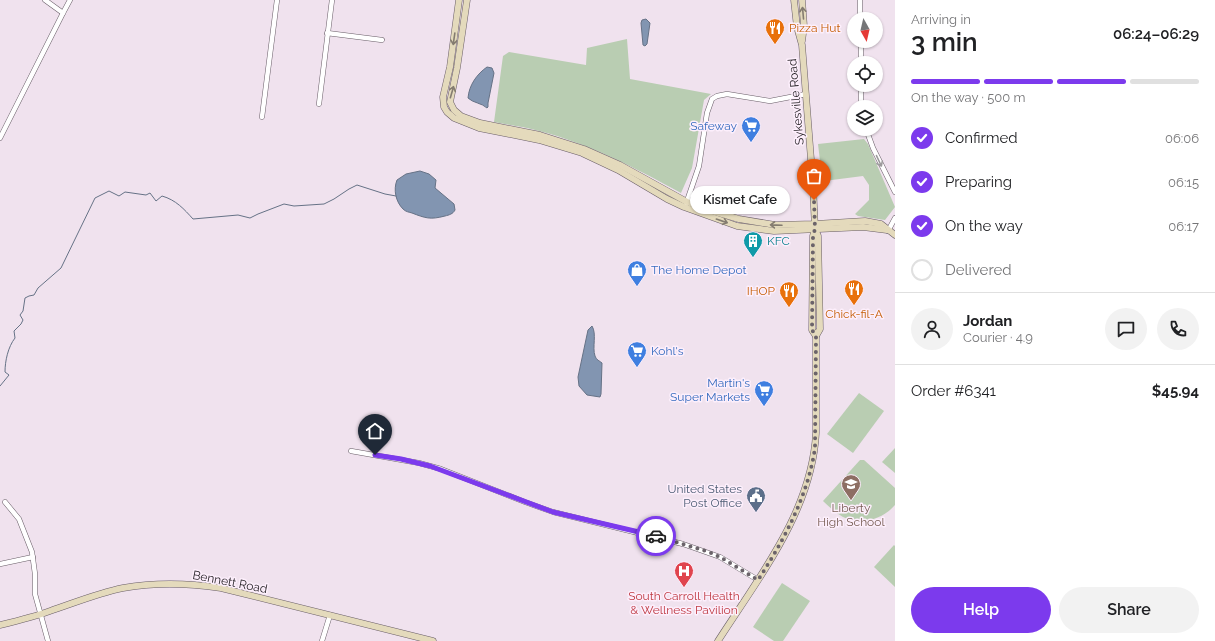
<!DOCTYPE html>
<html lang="en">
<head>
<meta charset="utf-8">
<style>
	body { margin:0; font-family:Raleway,sans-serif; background:#f2f2f2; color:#202124; height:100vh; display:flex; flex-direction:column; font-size:15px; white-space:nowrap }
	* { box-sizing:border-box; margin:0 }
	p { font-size:13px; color:#757577 }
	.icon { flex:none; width:22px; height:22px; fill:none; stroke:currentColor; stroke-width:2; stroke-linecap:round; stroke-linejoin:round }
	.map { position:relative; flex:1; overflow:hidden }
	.side { display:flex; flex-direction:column; background:#fff; width:320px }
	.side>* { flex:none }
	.needle { width:26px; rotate:172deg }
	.tools { position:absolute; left:847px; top:12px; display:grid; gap:8px }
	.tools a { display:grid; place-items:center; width:36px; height:36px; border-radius:50%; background:#fff; box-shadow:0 1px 3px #0004; font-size:20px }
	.pin { position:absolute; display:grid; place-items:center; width:34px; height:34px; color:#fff; margin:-41px -17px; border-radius:50% 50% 50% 0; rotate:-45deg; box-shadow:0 0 4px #0007 }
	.pin .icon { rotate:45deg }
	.courier { position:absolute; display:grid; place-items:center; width:40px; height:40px; margin:-20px; border:3px solid #7c3aed; border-radius:50%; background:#fff; color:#222; box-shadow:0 1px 5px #0007 }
	.bubble { position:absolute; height:28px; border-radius:14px; background:#fff; box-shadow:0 1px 3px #0004; font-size:13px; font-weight:600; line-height:28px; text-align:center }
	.summary em { font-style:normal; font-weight:600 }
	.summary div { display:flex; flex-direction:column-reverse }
	.summary { display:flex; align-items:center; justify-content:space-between; height:68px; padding:0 16px }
	h1 { font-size:26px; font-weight:600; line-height:30px }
	.bar { display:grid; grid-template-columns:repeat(4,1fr); gap:6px 4px; align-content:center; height:48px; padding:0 16px }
	.bar i { height:5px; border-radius:3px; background:#e0e0e0 }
	.bar .current { background:#7c3aed }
	.bar p { grid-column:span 4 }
	.line { display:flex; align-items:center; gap:10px; padding:0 16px; border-top:1px solid #e0e0e0 }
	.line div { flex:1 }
	.round { display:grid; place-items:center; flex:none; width:42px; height:42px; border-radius:21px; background:#f2f2f2 }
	ol { padding:0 16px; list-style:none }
	li { display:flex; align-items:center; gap:12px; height:44px }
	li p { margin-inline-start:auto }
	li .icon { padding:4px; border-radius:50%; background:#7c3aed; color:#fff; stroke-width:4 }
	li:last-child { color:#757577 }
	li i { width:22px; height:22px; border:2px solid #e0e0e0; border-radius:50% }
	.action { display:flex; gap:8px; margin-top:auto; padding:8px 16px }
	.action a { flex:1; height:46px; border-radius:24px; background:#7c3aed; color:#fff; font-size:16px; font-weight:600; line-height:46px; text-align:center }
	.action a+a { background:#f2f2f2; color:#202124 }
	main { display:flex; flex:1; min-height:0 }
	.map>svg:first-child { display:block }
</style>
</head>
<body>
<main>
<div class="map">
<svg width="895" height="641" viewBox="0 0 895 641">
	<rect width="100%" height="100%" fill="#f0e2ee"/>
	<g fill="#b9cdb2">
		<path d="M627 39 630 79 711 94 704 100 692 168 681 193C635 168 590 144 539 131 524 127 509 125 494 122L503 56 509 52 586 65 587 48Z"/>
		<path d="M864 139 868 144 895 207 885 220 858 216 855 214 869 200V185L863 176 824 181 822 178 818 144Z"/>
		<path d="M859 393 884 411 853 453 827 434Z"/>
		<path d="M895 448V473L882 462Z"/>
		<path d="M860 460H864L895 488V505C882 520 861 525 843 517 836 513 829 507 823 501Z"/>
		<path d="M894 545 895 546V587L874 567Z"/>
		<path d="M782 583 810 601 783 641H774L753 627Z"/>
	</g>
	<g fill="#8295b1" stroke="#667286">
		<path d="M646 19 650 23 647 44 645 46 643 45 641 23 642 20Z"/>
		<path d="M487 67 492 68 494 73 488 103V107L487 108C482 103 473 103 468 98 469 85 477 74 487 67Z"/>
		<path d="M420 171 429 174 436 180 435 188 454 204 455 210C453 214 449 215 445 216 430 220 425 218 412 213 409 212 406 212 403 209 396 202 393 190 397 180L406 174Z"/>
		<path d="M592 326C597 334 592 347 595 356 596 360 600 361 602 363L601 394 600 397 587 395 579 386 578 377 588 330Z"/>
	</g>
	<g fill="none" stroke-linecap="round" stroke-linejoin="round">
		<path stroke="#667286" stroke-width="1" d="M0 386 9 375 5 372C5 361 8 347 15 338L14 331 21 324 23 320 20 315 23 311 25 298 29 296 34 295 38 288 61 268 95 198 109 191 119 196 125 192 146 195 150 193 156 201 162 196C176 200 184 209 193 219L238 215 250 218 258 214 284 204 294 206 324 204 334 199 349 189 357 185 385 194 396 196"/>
		<defs>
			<g id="street">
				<path d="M45 0 63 13"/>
				<path d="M860 0V19"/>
				<path d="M327 33 382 40"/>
				<path d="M861 41V63"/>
				<path d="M861 85V107"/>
				<path d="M319 104 332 0"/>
				<path d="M262 117 277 0"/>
				<path d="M866 129 873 148 895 192"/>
				<path d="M0 138 63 13 70 0"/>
				<path d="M686 204 699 166 707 113 712 99 717 96 727 94 770 101 806 94"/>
				<path d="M888 231 895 218"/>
				<path d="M351 451 419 463 441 469 525 502 553 512 683 544 720 557 758 580"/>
				<path d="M5 502 19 519 32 552 35 574V594L48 641"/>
				<path d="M0 564 33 557"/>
				<path d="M322 641 330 615"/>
			</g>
			<g id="secondary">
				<path d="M459 0 450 67 443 97 444 107 447 112 454 118 479 128 539 140 582 153 618 170 667 199 684 207 737 226 774 231 863 227 887 230"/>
				<path d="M467 0 457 68 450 102 454 110 461 116 480 123 540 135 584 149 620 165 687 202 705 209 739 219 775 225 815 224 865 221 881 224 895 235"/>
				<path d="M794 0 797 27 802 45 813 185 815 229 818 236 820 329 816 336"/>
				<path d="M802 0 804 26 802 41"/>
				<path d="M0 625C17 621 34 617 50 611 74 603 98 593 123 588 156 582 188 583 221 588L433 641"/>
				<path d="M718 641C759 577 812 511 816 433V336L812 330 813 236 815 229"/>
			</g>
		</defs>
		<use href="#street" stroke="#685d67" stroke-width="5.5"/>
		<use href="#secondary" stroke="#685d67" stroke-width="7"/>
		<use href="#street" stroke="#fff" stroke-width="4.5"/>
		<use href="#secondary" stroke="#e4dabc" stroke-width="6"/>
	</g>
	<defs><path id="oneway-shaft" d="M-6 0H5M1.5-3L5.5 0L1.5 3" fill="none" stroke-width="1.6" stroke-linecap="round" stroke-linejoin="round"/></defs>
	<g stroke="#847c70">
		<use href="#oneway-shaft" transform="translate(803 13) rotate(-95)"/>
		<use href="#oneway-shaft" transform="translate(454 39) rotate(98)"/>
		<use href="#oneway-shaft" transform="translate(452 92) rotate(-74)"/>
		<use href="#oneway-shaft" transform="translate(722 221) rotate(19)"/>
		<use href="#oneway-shaft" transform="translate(776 225) rotate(-178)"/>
	</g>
	<use stroke="#9c9a9c" href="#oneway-shaft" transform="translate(879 161) rotate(65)"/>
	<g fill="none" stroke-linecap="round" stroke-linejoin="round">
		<path stroke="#6b636a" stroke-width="4" stroke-dasharray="0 7.2" d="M656 536 709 552 720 557 758 580C784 540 808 496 815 448L816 336 812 330 813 236 815 229 814 200"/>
		<path stroke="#7c3aed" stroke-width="5" d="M375 455 401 459 430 466 553 512 656 536"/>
	</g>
	<defs>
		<symbol id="restaurant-pin" viewBox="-11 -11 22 30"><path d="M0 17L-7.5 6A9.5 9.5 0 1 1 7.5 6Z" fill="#e8710a" stroke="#fdeffc"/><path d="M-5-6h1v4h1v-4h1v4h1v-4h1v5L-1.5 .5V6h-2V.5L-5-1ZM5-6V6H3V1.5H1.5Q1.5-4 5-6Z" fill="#fff"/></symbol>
		<symbol id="supermarket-pin" viewBox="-11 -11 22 30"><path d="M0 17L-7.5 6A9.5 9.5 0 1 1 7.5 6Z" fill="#3f7fe0" stroke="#fdeffc"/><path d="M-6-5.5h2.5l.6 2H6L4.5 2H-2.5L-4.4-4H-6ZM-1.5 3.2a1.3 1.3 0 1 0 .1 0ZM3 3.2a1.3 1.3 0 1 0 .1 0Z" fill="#fff"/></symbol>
		<symbol id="building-pin" viewBox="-11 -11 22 30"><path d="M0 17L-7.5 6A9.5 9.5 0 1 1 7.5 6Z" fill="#0f9aa8" stroke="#fdeffc"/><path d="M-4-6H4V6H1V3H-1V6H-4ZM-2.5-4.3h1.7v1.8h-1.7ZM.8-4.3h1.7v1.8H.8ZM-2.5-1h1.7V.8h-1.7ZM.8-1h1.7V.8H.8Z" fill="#fff"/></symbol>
		<symbol id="shop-pin" viewBox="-11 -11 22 30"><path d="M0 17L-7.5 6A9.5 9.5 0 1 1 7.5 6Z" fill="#3f7fe0" stroke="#fdeffc"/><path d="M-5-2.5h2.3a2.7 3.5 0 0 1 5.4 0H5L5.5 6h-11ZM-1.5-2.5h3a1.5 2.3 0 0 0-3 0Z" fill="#fff"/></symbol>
		<symbol id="school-pin" viewBox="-11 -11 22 30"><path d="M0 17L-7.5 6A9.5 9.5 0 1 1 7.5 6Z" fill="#8d6e63" stroke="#fdeffc"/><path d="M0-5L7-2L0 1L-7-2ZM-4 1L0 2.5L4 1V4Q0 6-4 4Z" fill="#fff"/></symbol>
		<symbol id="civic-pin" viewBox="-11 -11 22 30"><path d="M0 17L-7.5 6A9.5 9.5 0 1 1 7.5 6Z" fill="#5c6f8a" stroke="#fdeffc"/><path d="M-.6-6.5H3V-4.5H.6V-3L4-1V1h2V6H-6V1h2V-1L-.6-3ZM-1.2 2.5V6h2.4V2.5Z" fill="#fff"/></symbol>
		<symbol id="hospital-pin" viewBox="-11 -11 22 30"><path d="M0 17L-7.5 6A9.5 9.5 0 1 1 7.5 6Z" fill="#e0444e" stroke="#fdeffc"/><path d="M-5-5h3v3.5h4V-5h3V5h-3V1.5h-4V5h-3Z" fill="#fff"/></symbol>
	</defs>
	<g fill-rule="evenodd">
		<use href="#restaurant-pin" x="764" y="17" width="22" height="30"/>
		<use href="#supermarket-pin" x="740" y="115" width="22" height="30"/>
		<use href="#building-pin" x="742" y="230" width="22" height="30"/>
		<use href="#shop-pin" x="626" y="259" width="22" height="30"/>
		<use href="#restaurant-pin" x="843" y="278" width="22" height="30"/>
		<use href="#restaurant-pin" x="778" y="280" width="22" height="30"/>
		<use href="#supermarket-pin" x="626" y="340" width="22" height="30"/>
		<use href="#supermarket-pin" x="753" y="379" width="22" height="30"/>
		<use href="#school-pin" x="840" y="473" width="22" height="30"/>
		<use href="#civic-pin" x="745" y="485" width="22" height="30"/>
		<use href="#hospital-pin" x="673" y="560" width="22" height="30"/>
	</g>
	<g text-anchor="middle" stroke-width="3" stroke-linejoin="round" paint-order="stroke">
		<g font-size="12" fill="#c56008" stroke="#fdeffc" text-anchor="start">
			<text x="789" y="32">Pizza Hut</text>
			<text x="775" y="295" text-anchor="end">IHOP</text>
			<text x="854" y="318" text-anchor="middle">Chick-fil-A</text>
		</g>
		<g font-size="12" fill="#231f23" stroke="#fdeffc">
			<text transform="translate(796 102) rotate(-95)" y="4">Sykesville Road</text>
			<text transform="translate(230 582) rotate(11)" y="4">Bennett Road</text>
		</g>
		<g font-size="12" fill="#366cbe" stroke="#fdeffc" text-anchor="end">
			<text x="737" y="130">Safeway</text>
			<text x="651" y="274" text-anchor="start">The Home Depot</text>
			<text x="651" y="355" text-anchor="start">Kohl's</text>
			<text x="750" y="387">Martin's<tspan x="750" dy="14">Super Markets</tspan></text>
		</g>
		<g font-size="12" fill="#0d838f" stroke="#fdeffc" text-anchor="start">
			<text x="767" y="245">KFC</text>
		</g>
		<g font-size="12" fill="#4e5e75" stroke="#fdeffc" text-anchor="end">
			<text x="742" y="493">United States<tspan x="742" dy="14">Post Office</tspan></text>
		</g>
		<g font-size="12" fill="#785e54" stroke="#fdeffc">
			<text x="851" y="512">Liberty<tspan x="851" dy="14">High School</tspan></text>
		</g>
		<g font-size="12" fill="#be3a42" stroke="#fdeffc">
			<text x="684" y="600">South Carroll Health<tspan x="684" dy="14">&amp; Wellness Pavilion</tspan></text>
		</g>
	</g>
</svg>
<div class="tools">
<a><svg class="needle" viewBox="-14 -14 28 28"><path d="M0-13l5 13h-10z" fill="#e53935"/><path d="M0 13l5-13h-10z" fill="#757577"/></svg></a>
<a><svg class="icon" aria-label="locate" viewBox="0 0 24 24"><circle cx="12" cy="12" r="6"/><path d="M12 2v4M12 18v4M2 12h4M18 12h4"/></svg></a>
<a><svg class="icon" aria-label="layers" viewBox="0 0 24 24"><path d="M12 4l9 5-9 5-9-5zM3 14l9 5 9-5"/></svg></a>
</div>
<div class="pin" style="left:814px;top:200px;background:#ea580c"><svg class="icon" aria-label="bag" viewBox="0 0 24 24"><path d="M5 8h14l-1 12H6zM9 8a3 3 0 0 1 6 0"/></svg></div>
<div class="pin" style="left:375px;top:455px;background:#1f2937"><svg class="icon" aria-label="home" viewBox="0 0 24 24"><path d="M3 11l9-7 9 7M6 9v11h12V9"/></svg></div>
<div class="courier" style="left:656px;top:536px"><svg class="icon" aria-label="car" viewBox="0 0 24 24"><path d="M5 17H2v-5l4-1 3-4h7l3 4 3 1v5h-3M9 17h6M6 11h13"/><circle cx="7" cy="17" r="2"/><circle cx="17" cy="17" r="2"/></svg></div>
<div class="bubble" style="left:690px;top:186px;width:100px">Kismet Cafe</div>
</div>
<section class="side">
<div class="summary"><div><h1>3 min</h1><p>Arriving in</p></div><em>06:24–06:29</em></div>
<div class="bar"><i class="current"></i><i class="current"></i><i class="current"></i><i></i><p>On the way · 500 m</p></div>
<ol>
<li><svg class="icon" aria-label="check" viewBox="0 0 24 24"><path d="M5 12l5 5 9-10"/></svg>Confirmed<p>06:06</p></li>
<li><svg class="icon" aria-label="check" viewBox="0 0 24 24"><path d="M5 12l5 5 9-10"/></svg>Preparing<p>06:15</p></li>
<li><svg class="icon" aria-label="check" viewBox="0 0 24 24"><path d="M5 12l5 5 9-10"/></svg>On the way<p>06:17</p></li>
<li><i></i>Delivered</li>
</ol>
<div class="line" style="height:72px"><a class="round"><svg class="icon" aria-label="person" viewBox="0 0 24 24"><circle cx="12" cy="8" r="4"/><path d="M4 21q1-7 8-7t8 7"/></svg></a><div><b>Jordan</b><p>Courier · 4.9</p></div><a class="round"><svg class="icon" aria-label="chat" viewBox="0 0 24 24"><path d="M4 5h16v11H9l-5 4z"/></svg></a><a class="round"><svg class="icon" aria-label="phone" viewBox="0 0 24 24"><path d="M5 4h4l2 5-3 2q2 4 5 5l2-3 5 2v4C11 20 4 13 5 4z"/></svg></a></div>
<div class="line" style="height:52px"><div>Order #6341</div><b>$45.94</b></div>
<div class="action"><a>Help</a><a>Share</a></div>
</section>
</main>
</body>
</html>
